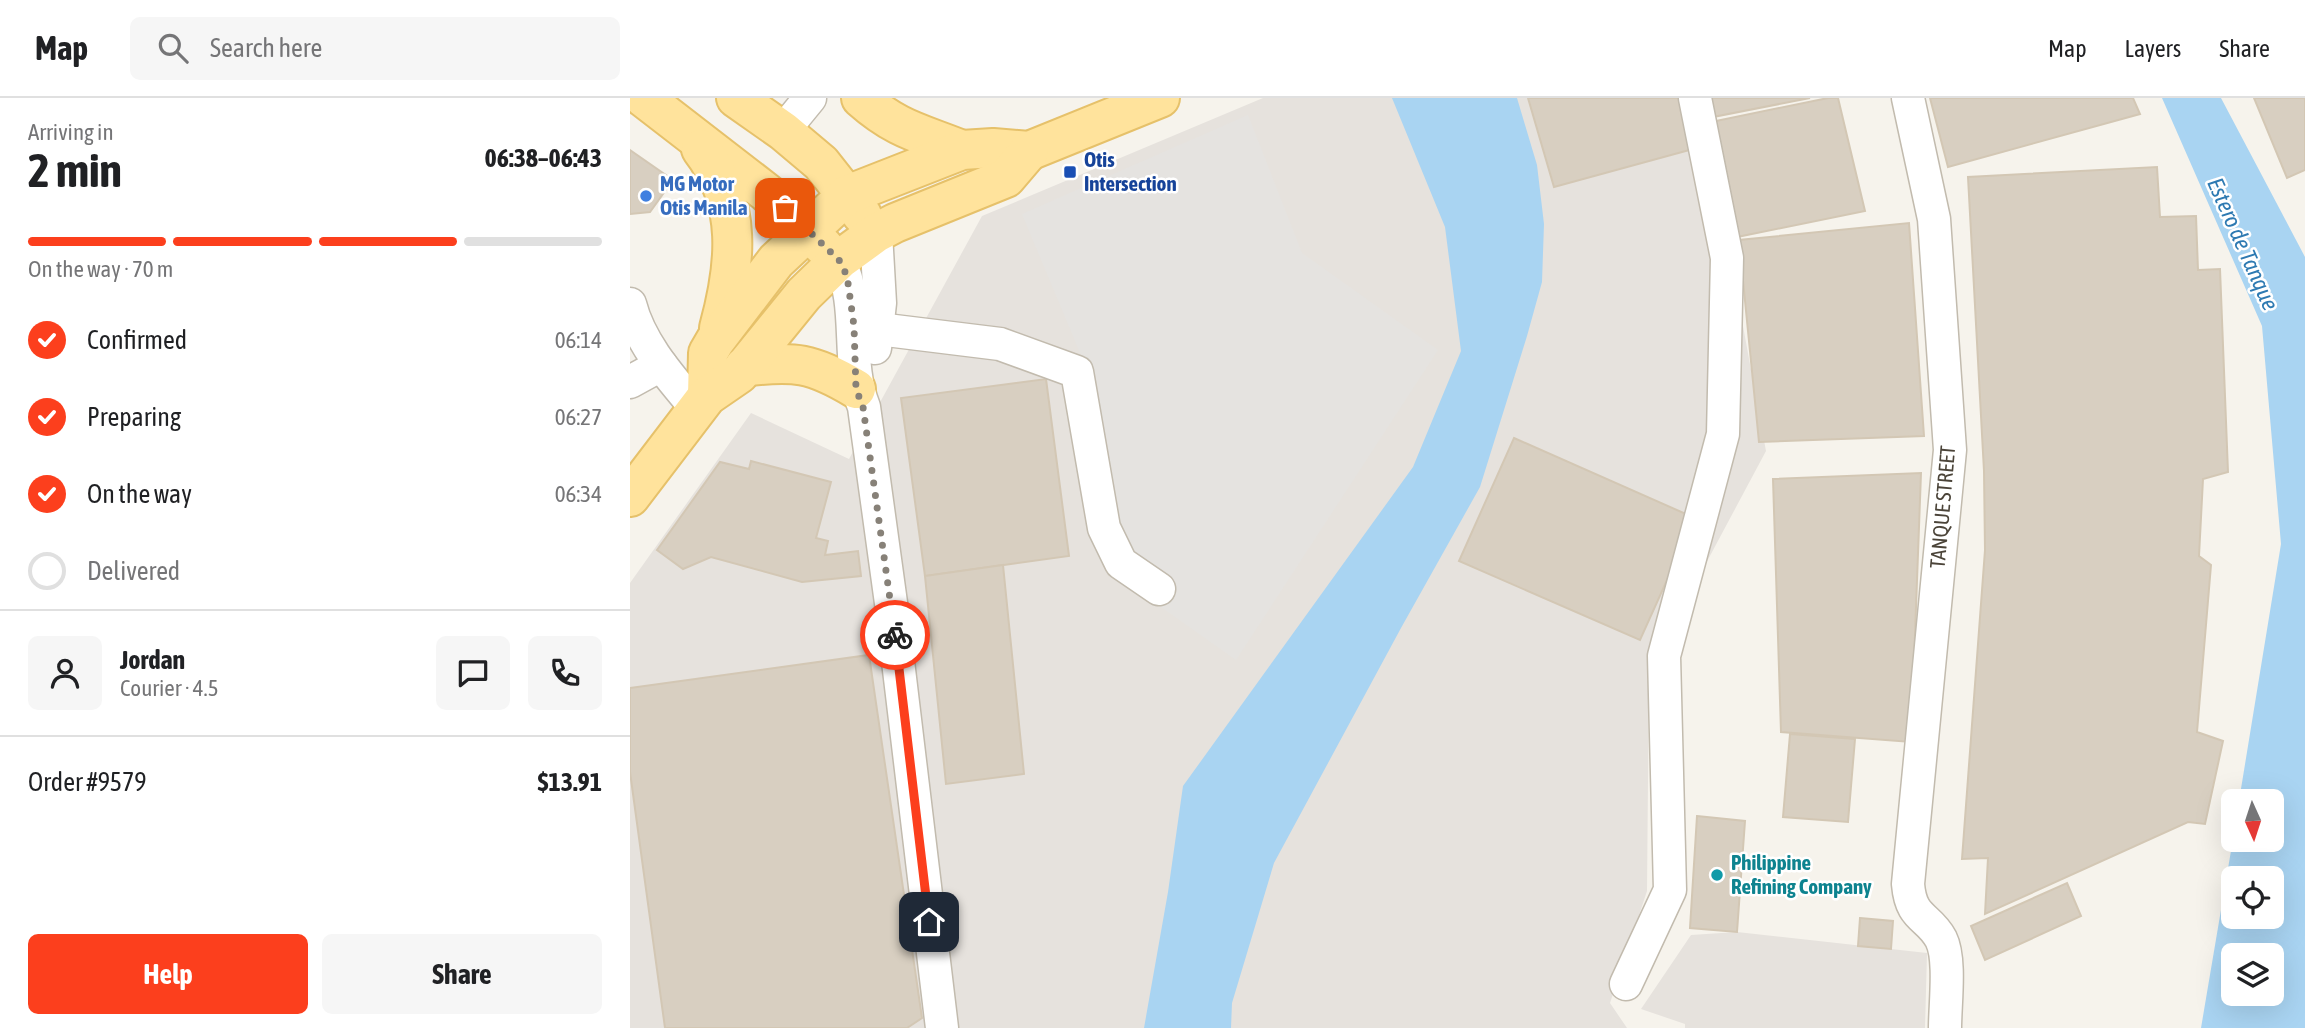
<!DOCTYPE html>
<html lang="en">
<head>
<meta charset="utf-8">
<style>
	body { margin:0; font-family:"Asap Condensed",sans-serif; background:#f6f6f6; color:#202124; height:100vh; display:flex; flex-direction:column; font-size:26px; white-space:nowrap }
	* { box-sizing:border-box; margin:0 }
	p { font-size:23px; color:#757577 }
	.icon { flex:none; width:38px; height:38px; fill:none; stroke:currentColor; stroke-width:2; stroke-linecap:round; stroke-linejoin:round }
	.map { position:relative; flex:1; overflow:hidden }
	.sheet { display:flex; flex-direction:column; background:#fff; width:630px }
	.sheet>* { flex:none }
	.needle { width:46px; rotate:177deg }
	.controls { position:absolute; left:1591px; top:691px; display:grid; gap:14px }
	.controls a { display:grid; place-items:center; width:63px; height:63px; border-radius:10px; background:#fff; box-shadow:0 7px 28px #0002; font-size:35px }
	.pin { position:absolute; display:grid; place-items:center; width:60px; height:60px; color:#fff; margin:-30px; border-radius:14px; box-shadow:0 4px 10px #0006 }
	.courier { position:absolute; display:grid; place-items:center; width:70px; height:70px; margin:-35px; border:5px solid #fc3f1d; border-radius:50%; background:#fff; color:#222; box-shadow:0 2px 9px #0007 }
	.headline em { font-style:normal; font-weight:700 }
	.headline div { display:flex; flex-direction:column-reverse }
	.headline { display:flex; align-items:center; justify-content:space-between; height:119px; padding:0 28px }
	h1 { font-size:46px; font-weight:700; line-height:52px }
	.bar { display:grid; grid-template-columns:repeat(4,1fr); gap:10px 7px; align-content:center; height:84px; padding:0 28px }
	.bar i { height:9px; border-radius:5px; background:#e0e0e0 }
	.bar .selected { background:#fc3f1d }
	.bar p { grid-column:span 4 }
	.line { display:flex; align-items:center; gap:18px; padding:0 28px; border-top:2px solid #e0e0e0 }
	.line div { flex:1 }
	.round { display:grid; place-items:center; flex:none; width:74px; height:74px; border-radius:10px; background:#f6f6f6 }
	ol { padding:0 28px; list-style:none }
	li { display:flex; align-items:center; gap:21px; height:77px }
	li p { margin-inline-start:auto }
	li .icon { padding:7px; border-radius:50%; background:#fc3f1d; color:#fff; stroke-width:4 }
	li:last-child { color:#757577 }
	li i { width:38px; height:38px; border:4px solid #e0e0e0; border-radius:50% }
	.action { display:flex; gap:14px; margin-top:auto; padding:14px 28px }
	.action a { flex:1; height:80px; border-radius:10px; background:#fc3f1d; color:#fff; font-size:28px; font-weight:700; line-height:80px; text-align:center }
	.action a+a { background:#f6f6f6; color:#202124 }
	header { display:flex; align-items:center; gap:42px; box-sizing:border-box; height:98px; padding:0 35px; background:#fff; border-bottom:2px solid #e0e0e0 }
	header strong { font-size:33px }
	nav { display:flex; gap:38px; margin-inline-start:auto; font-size:24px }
	.search { width:490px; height:63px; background:#f6f6f6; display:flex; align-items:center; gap:18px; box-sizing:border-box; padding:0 24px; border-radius:10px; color:#757577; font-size:26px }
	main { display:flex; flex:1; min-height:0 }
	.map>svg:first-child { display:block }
</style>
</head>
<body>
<header>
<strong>Map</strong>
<div class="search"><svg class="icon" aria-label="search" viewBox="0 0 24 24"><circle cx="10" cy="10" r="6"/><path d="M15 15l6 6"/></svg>Search here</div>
<nav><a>Map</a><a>Layers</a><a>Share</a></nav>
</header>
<main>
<section class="sheet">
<div class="headline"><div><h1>2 min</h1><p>Arriving in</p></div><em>06:38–06:43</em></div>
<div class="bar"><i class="selected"></i><i class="selected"></i><i class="selected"></i><i></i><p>On the way · 70 m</p></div>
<ol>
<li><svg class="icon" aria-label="check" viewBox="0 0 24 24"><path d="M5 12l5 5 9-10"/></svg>Confirmed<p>06:14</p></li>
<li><svg class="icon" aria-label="check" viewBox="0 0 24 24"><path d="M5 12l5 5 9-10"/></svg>Preparing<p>06:27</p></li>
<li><svg class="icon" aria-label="check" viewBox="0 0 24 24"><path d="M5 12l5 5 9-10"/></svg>On the way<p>06:34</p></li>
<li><i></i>Delivered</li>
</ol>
<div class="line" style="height:126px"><a class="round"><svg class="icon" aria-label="person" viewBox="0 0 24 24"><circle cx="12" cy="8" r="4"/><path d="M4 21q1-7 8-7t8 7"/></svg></a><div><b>Jordan</b><p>Courier · 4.5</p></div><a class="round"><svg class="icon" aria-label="chat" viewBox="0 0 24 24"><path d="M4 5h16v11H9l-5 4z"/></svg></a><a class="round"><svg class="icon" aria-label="phone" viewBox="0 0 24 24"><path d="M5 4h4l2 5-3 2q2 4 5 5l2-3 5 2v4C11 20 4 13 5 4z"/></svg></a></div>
<div class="line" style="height:91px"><div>Order #9579</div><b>$13.91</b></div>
<div class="action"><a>Help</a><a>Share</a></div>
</section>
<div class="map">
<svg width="1675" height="930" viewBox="0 0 1675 930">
	<rect width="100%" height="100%" fill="#f6f3ec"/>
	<g fill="#e6e2dd">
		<path d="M633 0H1071L1136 353 1019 572 1017 793 980 905 997 930H0V485L121 315 219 361 352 118Z"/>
		<path d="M1107 834 1297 855 1295 930H1055V926L1011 911 1061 837Z"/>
	</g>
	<path fill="#e5e3e0" d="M618 17 672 155 808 252 606 562 480 473 463 286 392 116Z"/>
	<g fill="#a9d4f2" fill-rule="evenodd">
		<path d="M762 0H887L907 67 914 126 912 184 897 238 850 389 771 530 644 765 602 905 601 930H514L538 794 553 688 783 369 831 253 815 129Z"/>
		<path d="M1532 0H1591L1675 159V930H1571L1603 741 1642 742V704L1609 703 1651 446 1632 228ZM1603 780H1642V819H1603ZM1603 858H1642V896H1603Z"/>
	</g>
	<g fill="#d8cfc1" stroke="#d3c7b4" stroke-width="2">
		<path d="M898 0H1050L1063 51 924 89Z"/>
		<path d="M1077 0H1180L1083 19Z"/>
		<path d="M1198 0H1208L1235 113 1107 139 1081 24Z"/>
		<path d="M1300 0H1503L1510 16 1318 69Z"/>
		<path d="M1624 0H1675V72L1657 80Z"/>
		<path d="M0 52 43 82 20 114 0 116Z"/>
		<path d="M1527 69 1530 119 1566 118 1568 172 1590 171 1598 374 1573 381 1569 458 1581 467 1567 634 1593 643 1575 726 1558 724 1355 816 1358 760 1332 761 1355 452 1354 373 1338 79Z"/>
		<path d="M1279 125 1294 338 1129 344 1109 142Z"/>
		<path d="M416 281 439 458 295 478 271 300Z"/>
		<path d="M884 340 1065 420 1010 542 829 463Z"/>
		<path d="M121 363 201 384 186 440 198 443 195 457 228 453 231 478 172 484 81 459 53 471 27 452 90 364 119 371Z"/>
		<path d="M1291 375 1281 644 1151 634 1143 381Z"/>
		<path d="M373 467 394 676 316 686 295 478Z"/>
		<path d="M239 557 292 920 277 930H35L0 674V590Z"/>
		<path d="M1160 636 1225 641 1218 724 1153 719Z"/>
		<path d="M1067 718 1115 723 1107 834 1060 830Z"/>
		<path d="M1437 785 1451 818 1355 862 1341 828Z"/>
		<path d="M1230 820 1263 823 1261 851 1228 848Z"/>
	</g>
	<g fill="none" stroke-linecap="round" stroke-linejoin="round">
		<defs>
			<g id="minor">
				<path d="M1278 0 1304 121 1320 352 1278 786C1281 822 1298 817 1311 841 1321 861 1315 906 1315 930"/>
				<path d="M153 33 180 0"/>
				<path d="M209 162C232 209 215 262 234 309L261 505 312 930"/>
				<path d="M0 206C10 246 41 280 67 311"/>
				<path d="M224 228 370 246 447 274 474 430 491 465 529 491"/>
				<path d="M245 250 250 205 246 135"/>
				<path d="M0 284 31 267"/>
				<path d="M996 886 1040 792 1034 558 1093 336 1097 160 1065 0"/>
			</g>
			<g id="major">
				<path d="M14 0 137 95 194 149"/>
				<path d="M106 0 153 33 191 65 232 117"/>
				<path d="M231 0C267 32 290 35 332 52"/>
				<path d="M71 51C113 105 106 168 89 230"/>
				<path d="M114 269C164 262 183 265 226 291"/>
				<path d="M77 298 78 255 85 243 146 163 217 97 332 52 363 50 399 53 530 0"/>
				<path d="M0 399 77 298 109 276 174 196 209 162 246 135 265 125 376 80 399 53"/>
			</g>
		</defs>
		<use href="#minor" stroke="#c2bbae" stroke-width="35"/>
		<use href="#major" stroke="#e6c16a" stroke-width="42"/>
		<use href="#minor" stroke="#fff" stroke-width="32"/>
		<use href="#major" stroke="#ffe39c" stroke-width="38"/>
	</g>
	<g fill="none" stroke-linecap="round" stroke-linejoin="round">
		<path stroke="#878178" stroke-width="7" stroke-dasharray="0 12.6" d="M155 110 209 162 217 178 224 228 226 291 233 309 265 537"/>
		<path stroke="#fc3f1d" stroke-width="9" d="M265 537 299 824"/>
	</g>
	<rect fill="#1a4fb4" stroke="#fff" stroke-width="2.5" x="433" y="67" width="14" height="14" rx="3.5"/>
	<circle fill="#3f7fe0" stroke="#fff" stroke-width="2.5" cx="16" cy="98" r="7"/>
	<circle fill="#0f9aa8" stroke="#fff" stroke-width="2.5" cx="1087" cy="777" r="7"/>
	<g text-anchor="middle" stroke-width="5" stroke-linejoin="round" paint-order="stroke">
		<g font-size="21" font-weight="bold" fill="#164399" stroke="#fff" text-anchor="start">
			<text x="454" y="69">Otis<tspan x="454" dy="24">Intersection</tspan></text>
		</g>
		<g font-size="21" font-weight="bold" fill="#366cbe" stroke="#fff" text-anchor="start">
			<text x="30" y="93">MG Motor<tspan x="30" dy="24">Otis Manila</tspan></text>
		</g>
		<g font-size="21" fill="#4b4439" stroke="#fff">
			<text transform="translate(1313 409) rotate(-85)" y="7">TANQUE STREET</text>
		</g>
		<g font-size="21" font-weight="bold" fill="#0d838f" stroke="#fff" text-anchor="start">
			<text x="1101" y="772">Philippine<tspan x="1101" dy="24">Refining Company</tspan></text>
		</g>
		<g font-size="23" font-style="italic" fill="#2e7ab2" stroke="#fff">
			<text transform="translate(1613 146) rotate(66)" y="8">Estero de Tanque</text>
		</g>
	</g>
</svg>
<div class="controls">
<a><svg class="needle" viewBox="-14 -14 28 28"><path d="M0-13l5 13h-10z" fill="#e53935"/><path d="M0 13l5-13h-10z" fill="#757577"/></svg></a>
<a><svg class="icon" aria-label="locate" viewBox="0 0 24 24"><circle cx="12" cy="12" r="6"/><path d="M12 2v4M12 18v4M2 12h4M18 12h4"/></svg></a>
<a><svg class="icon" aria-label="layers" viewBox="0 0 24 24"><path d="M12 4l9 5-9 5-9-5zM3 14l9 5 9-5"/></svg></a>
</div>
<div class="pin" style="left:155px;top:110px;background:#ea580c"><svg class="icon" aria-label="bag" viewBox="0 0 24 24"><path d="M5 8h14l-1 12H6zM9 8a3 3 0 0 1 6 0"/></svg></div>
<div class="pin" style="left:299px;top:824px;background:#1f2937"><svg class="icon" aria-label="home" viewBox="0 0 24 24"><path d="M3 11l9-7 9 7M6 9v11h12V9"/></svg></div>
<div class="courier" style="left:265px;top:537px"><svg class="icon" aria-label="bike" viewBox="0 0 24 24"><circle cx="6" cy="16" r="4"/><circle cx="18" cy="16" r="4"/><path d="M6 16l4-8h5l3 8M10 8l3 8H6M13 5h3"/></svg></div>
</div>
</main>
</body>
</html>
